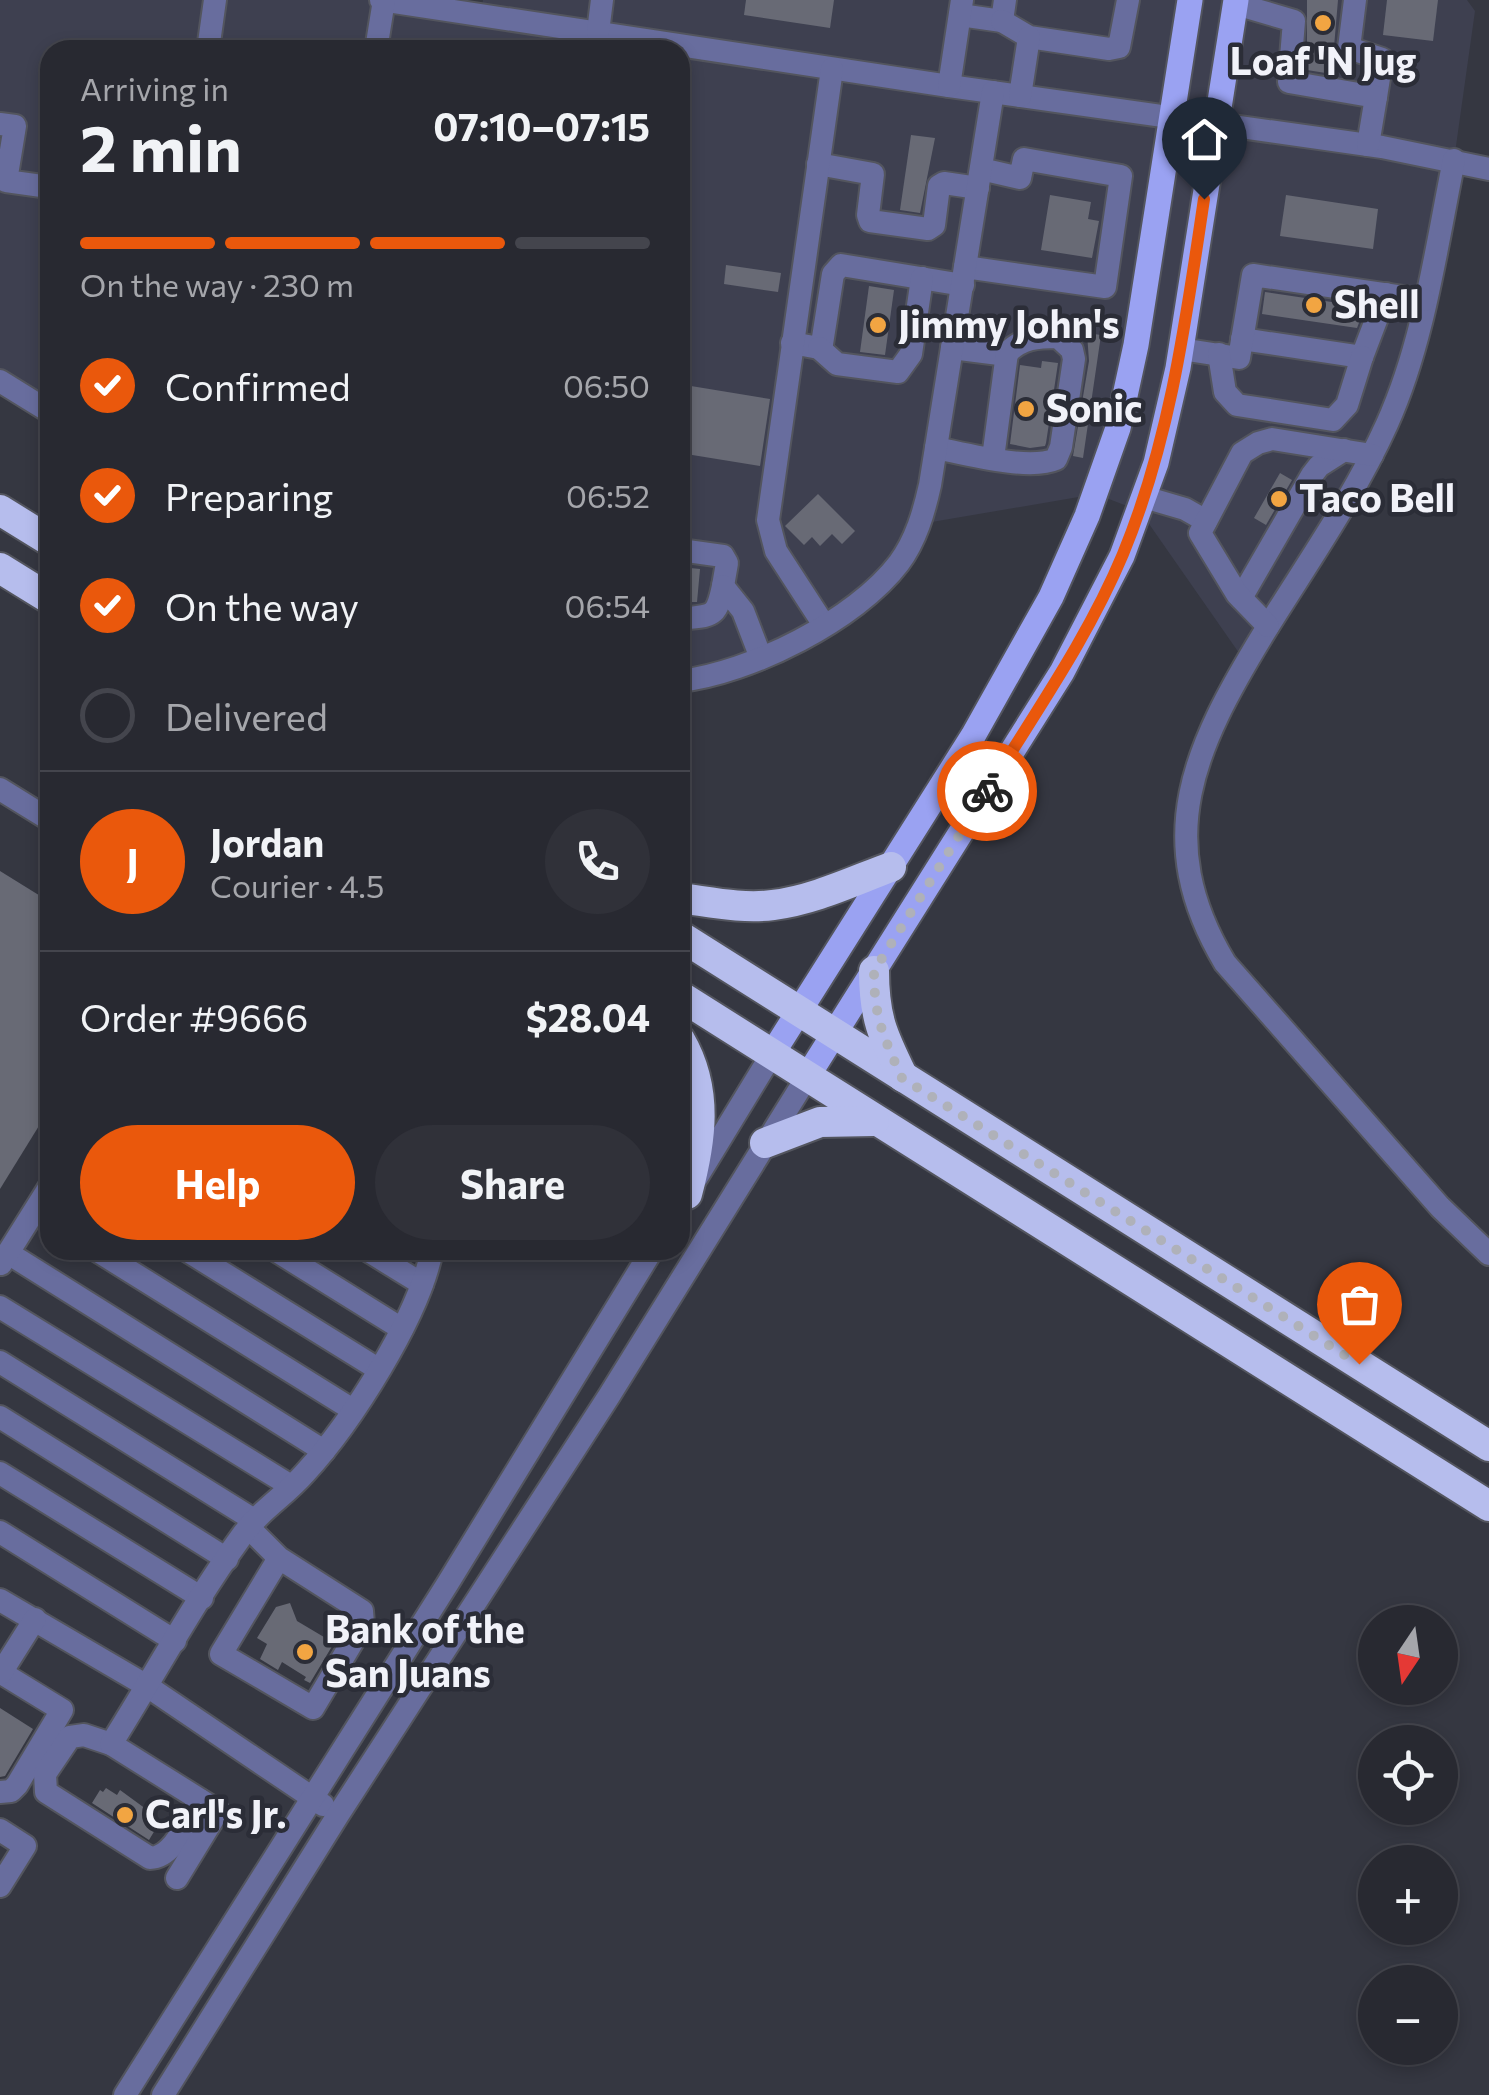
<!DOCTYPE html>
<html lang="en">
<head>
<meta charset="utf-8">
<style>
	body { margin:0; font-family:Commissioner,sans-serif; background:#303139; color:#f1f3f6; height:100vh; display:flex; flex-direction:column; font-size:38px; white-space:nowrap }
	* { box-sizing:border-box; margin:0 }
	p { font-size:32px; color:#a5a6ab }
	.icon { flex:none; width:55px; height:55px; fill:none; stroke:currentColor; stroke-width:2; stroke-linecap:round; stroke-linejoin:round }
	.map { position:relative; flex:1; overflow:hidden }
	.sheet { position:absolute; left:40px; top:40px; width:650px; height:1220px; display:flex; flex-direction:column; background:#282931; border-radius:30px; box-shadow:0 5px 15px #0003,0 0 0 2px #44454d }
	.sheet>* { flex:none }
	.needle { width:65px; rotate:193deg }
	.fabs { position:absolute; left:1358px; top:1605px; display:grid; gap:20px }
	.fabs a { display:grid; place-items:center; width:100px; height:100px; border-radius:50%; background:#282931; box-shadow:0 5px 15px #0003,0 0 0 2px #44454d; font-size:50px }
	.pin { position:absolute; display:grid; place-items:center; width:85px; height:85px; color:#fff; margin:-102px -42px; border-radius:50% 50% 50% 0; rotate:-45deg; box-shadow:0 0 10px #0007 }
	.pin .icon { rotate:45deg }
	.courier { position:absolute; display:grid; place-items:center; width:100px; height:100px; margin:-50px; border:8px solid #ea580c; border-radius:50%; background:#fff; color:#222; box-shadow:0 2px 12px #0007 }
	.head em { font-style:normal; font-weight:700 }
	.head div { display:flex; flex-direction:column-reverse }
	.head { display:flex; align-items:center; justify-content:space-between; height:170px; padding:0 40px }
	h1 { font-size:65px; font-weight:700; line-height:75px }
	.bar { display:grid; grid-template-columns:repeat(4,1fr); gap:15px 10px; align-content:center; height:120px; padding:0 40px }
	.bar i { height:12px; border-radius:8px; background:#44454d }
	.bar .on { background:#ea580c }
	.bar p { grid-column:span 4 }
	.line { display:flex; align-items:center; gap:25px; padding:0 40px; border-top:2px solid #44454d }
	.line div { flex:1 }
	.round { display:grid; place-items:center; flex:none; width:105px; height:105px; border-radius:52px; background:#303139 }
	ol { padding:0 40px; list-style:none }
	li { display:flex; align-items:center; gap:30px; height:110px }
	li p { margin-inline-start:auto }
	li .icon { padding:10px; border-radius:50%; background:#ea580c; color:#fff; stroke-width:4 }
	li:last-child { color:#a5a6ab }
	li i { width:55px; height:55px; border:5px solid #44454d; border-radius:50% }
	.button { display:flex; gap:20px; margin-top:auto; padding:20px 40px }
	.button a { flex:1; height:115px; border-radius:60px; background:#ea580c; color:#fff; font-size:40px; font-weight:700; line-height:115px; text-align:center }
	.button a+a { background:#303139; color:#f1f3f6 }
	.map>svg:first-child { display:block }
</style>
</head>
<body>
<div class="map">
<svg width="1489" height="2095" viewBox="0 0 1489 2095">
	<rect width="100%" height="100%" fill="#353741"/>
	<path fill="#3e4050" d="M0 0H381L481 13 483 0H1467L1475 11 1454 160 1399 393 1246 663 1140 511 1096 494 920 524 905 554 824 625 680 681V50H50V412L0 381Z"/>
	<g fill="#686a75">
		<path d="M746 0H834L830 28 744 15Z"/>
		<path d="M1307 0H1338L1334 47 1338 75 1307 70Z"/>
		<path d="M1387 0H1438L1433 41 1383 35Z"/>
		<path d="M911 135 935 138 920 213 900 210Z"/>
		<path d="M1050 195 1091 202 1088 219 1099 221 1092 258 1041 250Z"/>
		<path d="M1286 195 1378 209 1373 249 1280 236Z"/>
		<path d="M726 265 781 273 778 292 724 284Z"/>
		<path d="M869 286 894 290 885 355 860 352Z"/>
		<path d="M1265 292 1365 307 1357 328 1262 314Z"/>
		<path d="M1087 333 1101 335 1083 458 1073 456 1089 361Z"/>
		<path d="M1042 361 1058 363 1046 443 1045 446 1030 448 1010 444 1020 365 1041 368Z"/>
		<path d="M691 386 770 399 760 466 680 453Z"/>
		<path d="M1280 473 1292 480 1266 525 1254 518Z"/>
		<path d="M818 494 855 531 842 544 832 534 820 546 812 537 804 545 785 526Z"/>
		<path d="M680 567 700 569 697 602H680Z"/>
		<path d="M0 871 50 902V1108L0 1189Z"/>
		<path d="M290 1603 297 1621 334 1643 310 1683 304 1680 306 1677 282 1662 278 1670 260 1659 267 1644 257 1638 276 1607Z"/>
		<path d="M0 1708 33 1729 5 1776 0 1777Z"/>
		<path d="M106 1788 117 1795 120 1790 161 1820 149 1840 92 1803 100 1790 103 1792Z"/>
	</g>
	<g fill="none" stroke-linecap="round" stroke-linejoin="round">
		<defs>
			<g id="minor">
				<path d="M381 0 949 86 1382 147 1489 169"/>
				<path d="M1355 0 1349 48 1382 59 1376 97"/>
				<path d="M1236 4 1294 21 1289 82 1376 97 1368 145"/>
				<path d="M960 15 1002 21 1005 0"/>
				<path d="M1002 21 1029 37 1109 49 1119 47 1128 0"/>
				<path d="M598 32 602 0"/>
				<path d="M208 50 215 0"/>
				<path d="M376 50 384 0"/>
				<path d="M949 86 962 0"/>
				<path d="M1020 96 1029 37"/>
				<path d="M0 124 15 126 6 181 49 187"/>
				<path d="M1454 160C1436 248 1424 342 1387 424 1354 497 1306 565 1264 633 1195 746 1150 838 1225 963L1440 1207 1489 1254"/>
				<path d="M818 164 873 174 868 215 870 221 928 229 934 225 939 186 944 183 978 188"/>
				<path d="M965 267 1105 287 1121 176 1024 159 1020 178 981 169"/>
				<path d="M1242 339 1362 357 1386 294"/>
				<path d="M792 343 819 348 822 344 833 274 841 265 963 285"/>
				<path d="M819 348 837 364 898 372 911 354 922 278"/>
				<path d="M952 348 1007 355"/>
				<path d="M1181 349 1239 358 1253 275 1424 300"/>
				<path d="M1219 354 1225 392 1237 405 1333 420 1347 405 1362 357"/>
				<path d="M0 381 50 412"/>
				<path d="M936 448C966 454 1029 471 1056 459L1061 447 1074 359 1072 350 1058 337C1037 337 1022 338 1007 353L993 458"/>
				<path d="M1144 497 1185 509 1206 521"/>
				<path d="M680 550 723 556 727 563 723 586"/>
				<path d="M1241 598 1312 475 1319 466 1344 450"/>
				<path d="M680 619C713 615 716 619 723 586L743 611 761 658"/>
				<path d="M824 625 776 551 768 520 832 69"/>
				<path d="M1268 626 1237 594 1200 533 1242 453 1258 443 1272 439 1372 455"/>
				<path d="M680 681C750 673 856 620 899 563 916 540 924 512 930 485L993 92"/>
				<path d="M0 789 50 820"/>
				<path d="M697 1177 772 1054"/>
				<path d="M96 1250 353 1410"/>
				<path d="M186 1250 378 1369"/>
				<path d="M275 1250 402 1329"/>
				<path d="M367 1250 422 1284"/>
				<path d="M8 1253 324 1451"/>
				<path d="M1 1264 50 1186"/>
				<path d="M0 1307 291 1486"/>
				<path d="M0 1362 254 1520"/>
				<path d="M0 1417 227 1559"/>
				<path d="M0 1473 202 1598"/>
				<path d="M248 1527 279 1558 362 1611 363 1624 313 1708 221 1654 279 1558"/>
				<path d="M0 1532 175 1641"/>
				<path d="M0 1600 147 1686 323 1805"/>
				<path d="M0 1672 62 1710 17 1785 11 1791 0 1792"/>
				<path d="M1 1673 35 1619"/>
				<path d="M111 1744 84 1735 70 1737 45 1774 46 1792 150 1858C174 1858 188 1819 200 1800"/>
				<path d="M0 1830 25 1846 0 1886"/>
				<path d="M177 1878 218 1811 111 1744C154 1676 193 1603 241 1537 261 1509 284 1497 305 1473 351 1423 419 1317 432 1250"/>
				<path d="M125 2095 448 1583 652 1250"/>
				<path d="M163 2095 338 1815 609 1396 807 1077"/>
			</g>
			<g id="major">
				<path d="M772 1054 973 736 1051 597 1087 516 1118 428 1136 345 1190 0"/>
				<path d="M807 1077 1062 672 1122 556 1156 463 1178 368 1236 0"/>
			</g>
			<g id="highway">
				<path d="M0 510 50 541"/>
				<path d="M0 568 50 599"/>
				<path d="M680 898C711 902 742 909 773 905 814 900 853 881 891 867"/>
				<path d="M680 936 1489 1446"/>
				<path d="M874 971C874 1018 883 1036 903 1077"/>
				<path d="M680 996 1489 1506"/>
				<path d="M680 1040C709 1090 701 1141 687 1194"/>
				<path d="M765 1143 820 1122 874 1121"/>
			</g>
		</defs>
		<use href="#minor" stroke="#53555e" stroke-width="26"/>
		<use href="#major" stroke="#53555e" stroke-width="29"/>
		<use href="#highway" stroke="#53555e" stroke-width="34"/>
		<use href="#minor" stroke="#686d9e" stroke-width="22"/>
		<use href="#major" stroke="#9aa2f2" stroke-width="25"/>
		<use href="#highway" stroke="#b6bded" stroke-width="30"/>
	</g>
	<g fill="none" stroke-linecap="round" stroke-linejoin="round">
		<path stroke="#afb1b9" stroke-width="10" stroke-dasharray="0 18" d="M987 791 874 971C874 1017 883 1036 902 1078L1359 1364"/>
		<path stroke="#ea580c" stroke-width="12" d="M987 791C1034 714 1088 638 1123 554 1170 440 1186 320 1204 199"/>
	</g>
	<g fill="#f2a542" stroke="#2b2d37" stroke-width="4">
		<circle cx="1323" cy="23" r="10"/>
		<circle cx="1314" cy="305" r="10"/>
		<circle cx="878" cy="325" r="10"/>
		<circle cx="1026" cy="409" r="10"/>
		<circle cx="1279" cy="499" r="10"/>
		<circle cx="305" cy="1652" r="10"/>
		<circle cx="125" cy="1815" r="10"/>
	</g>
	<g text-anchor="middle" stroke-width="9" stroke-linejoin="round" paint-order="stroke">
		<g font-size="38" font-weight="bold" fill="#f1f2f9" stroke="#2b2d37" text-anchor="start">
			<text x="1323" y="75" text-anchor="middle">Loaf 'N Jug</text>
			<text x="1334" y="318">Shell</text>
			<text x="898" y="338">Jimmy John's</text>
			<text x="1046" y="422">Sonic</text>
			<text x="1299" y="512">Taco Bell</text>
			<text x="325" y="1643">Bank of the<tspan x="325" dy="44">San Juans</tspan></text>
			<text x="145" y="1828">Carl's Jr.</text>
		</g>
	</g>
</svg>
<div class="fabs">
<a><svg class="needle" viewBox="-14 -14 28 28"><path d="M0-13l5 13h-10z" fill="#e53935"/><path d="M0 13l5-13h-10z" fill="#a5a6ab"/></svg></a>
<a><svg class="icon" aria-label="locate" viewBox="0 0 24 24"><circle cx="12" cy="12" r="6"/><path d="M12 2v4M12 18v4M2 12h4M18 12h4"/></svg></a>
<a>+</a>
<a>−</a>
</div>
<div class="pin" style="left:1359px;top:1364px;background:#ea580c"><svg class="icon" aria-label="bag" viewBox="0 0 24 24"><path d="M5 8h14l-1 12H6zM9 8a3 3 0 0 1 6 0"/></svg></div>
<div class="pin" style="left:1204px;top:199px;background:#1f2937"><svg class="icon" aria-label="home" viewBox="0 0 24 24"><path d="M3 11l9-7 9 7M6 9v11h12V9"/></svg></div>
<div class="courier" style="left:987px;top:791px"><svg class="icon" aria-label="bike" viewBox="0 0 24 24"><circle cx="6" cy="16" r="4"/><circle cx="18" cy="16" r="4"/><path d="M6 16l4-8h5l3 8M10 8l3 8H6M13 5h3"/></svg></div>
<section class="sheet">
<div class="head"><div><h1>2 min</h1><p>Arriving in</p></div><em>07:10–07:15</em></div>
<div class="bar"><i class="on"></i><i class="on"></i><i class="on"></i><i></i><p>On the way · 230 m</p></div>
<ol>
<li><svg class="icon" aria-label="check" viewBox="0 0 24 24"><path d="M5 12l5 5 9-10"/></svg>Confirmed<p>06:50</p></li>
<li><svg class="icon" aria-label="check" viewBox="0 0 24 24"><path d="M5 12l5 5 9-10"/></svg>Preparing<p>06:52</p></li>
<li><svg class="icon" aria-label="check" viewBox="0 0 24 24"><path d="M5 12l5 5 9-10"/></svg>On the way<p>06:54</p></li>
<li><i></i>Delivered</li>
</ol>
<div class="line" style="height:180px"><b class="round" style="background:#ea580c;color:#fff">J</b><div><b>Jordan</b><p>Courier · 4.5</p></div><a class="round"><svg class="icon" aria-label="phone" viewBox="0 0 24 24"><path d="M5 4h4l2 5-3 2q2 4 5 5l2-3 5 2v4C11 20 4 13 5 4z"/></svg></a></div>
<div class="line" style="height:130px"><div>Order #9666</div><b>$28.04</b></div>
<div class="button"><a>Help</a><a>Share</a></div>
</section>
</div>
</body>
</html>
